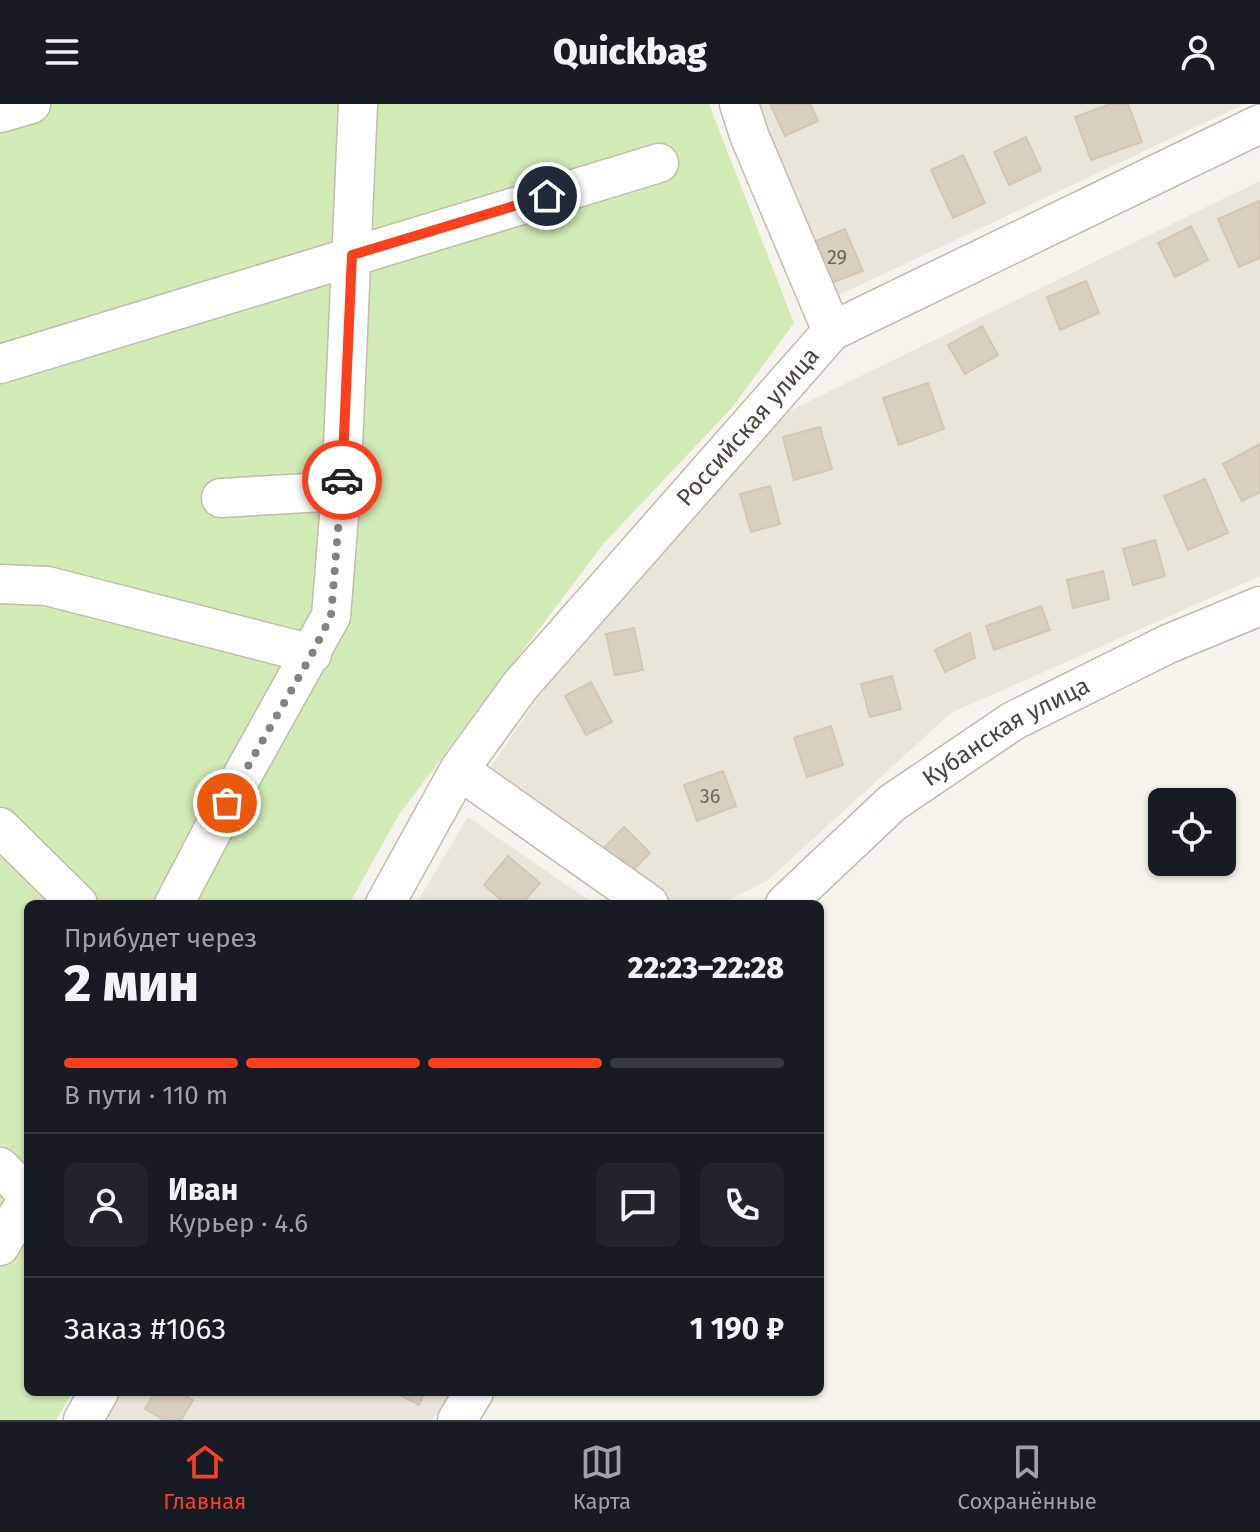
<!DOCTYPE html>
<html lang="ru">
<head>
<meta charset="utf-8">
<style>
	body { margin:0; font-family:"Fira Sans",sans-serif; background:#20242c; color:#f1f3f6; height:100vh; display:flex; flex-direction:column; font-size:30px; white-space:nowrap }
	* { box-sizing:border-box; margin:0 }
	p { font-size:26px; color:#9ea1a6 }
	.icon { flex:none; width:44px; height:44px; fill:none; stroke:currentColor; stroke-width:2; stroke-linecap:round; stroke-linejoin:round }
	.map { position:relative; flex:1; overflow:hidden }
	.side { position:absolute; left:24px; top:796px; width:800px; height:496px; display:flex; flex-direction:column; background:#171b24; border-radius:12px; box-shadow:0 2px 6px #0004 }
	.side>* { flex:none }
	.controls { position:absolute; left:1148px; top:684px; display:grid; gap:16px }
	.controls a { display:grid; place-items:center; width:88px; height:88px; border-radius:12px; background:#171b24; box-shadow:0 2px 6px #0004; font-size:40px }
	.pin { position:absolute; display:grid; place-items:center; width:68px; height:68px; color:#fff; margin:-34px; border:4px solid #fff; border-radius:50%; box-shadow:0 2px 8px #0007 }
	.courier { position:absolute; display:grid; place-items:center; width:80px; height:80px; margin:-40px; border:6px solid #fc3f1d; border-radius:50%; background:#fff; color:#222; box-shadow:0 2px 10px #0007 }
	.head em { font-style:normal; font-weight:800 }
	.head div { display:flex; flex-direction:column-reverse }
	.head { display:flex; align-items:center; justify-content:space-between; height:136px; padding:0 40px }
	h1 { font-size:52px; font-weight:800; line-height:60px }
	.bar { display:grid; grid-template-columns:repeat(4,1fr); gap:12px 8px; align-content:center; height:96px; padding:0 40px }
	.bar i { height:10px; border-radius:6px; background:#363941 }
	.bar .selected { background:#fc3f1d }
	.bar p { grid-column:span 4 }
	.line { display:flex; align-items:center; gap:20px; padding:0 40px; border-top:2px solid #363941 }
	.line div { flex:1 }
	.round { display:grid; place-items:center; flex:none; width:84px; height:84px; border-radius:12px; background:#20242c }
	header { display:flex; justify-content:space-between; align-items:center; height:104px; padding:0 40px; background:#171b24; font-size:36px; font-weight:800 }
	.tab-bar { display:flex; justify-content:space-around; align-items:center; height:112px; border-top:2px solid #363941; background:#171b24; font-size:22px; color:#9ea1a6 }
	.tab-bar a { display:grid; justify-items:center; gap:4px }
	.tab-bar .selected { color:#fc3f1d }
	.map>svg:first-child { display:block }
</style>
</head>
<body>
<header><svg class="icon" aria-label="menu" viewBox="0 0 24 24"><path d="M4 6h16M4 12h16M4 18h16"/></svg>Quickbag<svg class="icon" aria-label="person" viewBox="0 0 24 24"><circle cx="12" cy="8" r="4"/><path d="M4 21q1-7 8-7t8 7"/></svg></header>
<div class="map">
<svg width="1260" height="1316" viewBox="0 0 1260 1316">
	<rect width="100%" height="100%" fill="#f6f3ec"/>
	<g fill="#eae5da">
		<path d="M747 0H1244L826 197Z"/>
		<path d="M1260 77V472L951 609 768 776 722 800H659L485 672 587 519 783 310Z"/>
		<path d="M468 713 594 800H416Z"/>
		<path d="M120 1288H450L432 1316H103Z"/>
	</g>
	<path fill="#d2eab5" d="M0 0H709L794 219 731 305 604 439 398 712 349 800H28V1288H73L56 1316H0Z"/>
	<g fill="#d8cfc1" stroke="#d3c7b4" stroke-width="2">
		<path d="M770 0H810L818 17 785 32Z"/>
		<path d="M1110 0H1128L1142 38 1091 56 1075 13Z"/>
		<path d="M1026 33 1041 66 1009 81 994 48Z"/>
		<path d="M963 51 985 99 953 114 931 66Z"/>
		<path d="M1259 97 1260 154 1239 163 1218 115Z"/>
		<path d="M1191 122 1208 156 1175 173 1158 139Z"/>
		<path d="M845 125 863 167 828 180 811 139Z"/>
		<path d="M1086 177 1099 209 1060 226 1047 193Z"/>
		<path d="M982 222 998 251 965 270 948 241Z"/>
		<path d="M928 279 944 325 899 341 883 294Z"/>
		<path d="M820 323 832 365 794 376 783 333Z"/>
		<path d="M1260 340V388L1242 397 1223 360Z"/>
		<path d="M1205 375 1228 429 1188 446 1164 392Z"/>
		<path d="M770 382 780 420 751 428 740 390Z"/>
		<path d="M1155 436 1165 472 1133 481 1123 445Z"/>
		<path d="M1103 467 1109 495 1073 504 1067 476Z"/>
		<path d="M1041 502 1050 526 994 546 986 522Z"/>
		<path d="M634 524 643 566 615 571 606 530Z"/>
		<path d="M970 529 975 554 945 568 935 546Z"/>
		<path d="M892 572 901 605 870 613 861 580Z"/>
		<path d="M591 578 612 618 586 631 565 592Z"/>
		<path d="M831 622 843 661 807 673 794 634Z"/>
		<path d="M723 667 736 702 697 717 684 681Z"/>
		<path d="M624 723 650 749 628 771 602 746Z"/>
		<path d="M508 752 540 779 522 800H506L484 781Z"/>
		<path d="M155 1288H179L193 1296 181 1316H164L145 1305Z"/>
		<path d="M394 1288H425L419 1301Z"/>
	</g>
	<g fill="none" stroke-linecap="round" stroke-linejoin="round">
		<defs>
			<g id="minor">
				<path d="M739 0 749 31 832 227"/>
				<path d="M0 9 31 0"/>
				<path d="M0 260 659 59"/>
				<path d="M221 394 341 387"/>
				<path d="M0 480 47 482 312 550"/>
				<path d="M459 666 649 800"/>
				<path d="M0 723 78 800"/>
				<path d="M174 800 227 699 331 512 341 387 358 0"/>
				<path id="s1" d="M385 800 459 666 520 582 832 227 1260 20"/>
				<path id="s2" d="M785 800 892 699 1013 617 1168 540 1260 502"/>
				<path d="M0 1063 28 1091"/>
				<path d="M0 1142 28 1094"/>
				<path d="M83 1316 99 1288"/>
				<path d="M457 1316 474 1288"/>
			</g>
		</defs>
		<use href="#minor" stroke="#c2bbae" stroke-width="41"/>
		<use href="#minor" stroke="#fff" stroke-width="38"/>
	</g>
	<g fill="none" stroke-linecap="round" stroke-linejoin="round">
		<path stroke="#878178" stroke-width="8" stroke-dasharray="0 14.4" d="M227 699 312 550 331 512 342 376"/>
		<path stroke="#fc3f1d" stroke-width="10" d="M342 376 352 151 547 92"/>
	</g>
	<g text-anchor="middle" stroke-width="7" stroke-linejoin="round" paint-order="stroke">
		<g font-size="20" fill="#6e675b">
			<text x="837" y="160">29</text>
			<text x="710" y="699">36</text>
		</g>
		<g font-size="24" fill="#4b4439" stroke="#fff">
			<text dy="8" stroke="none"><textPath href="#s1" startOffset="602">Российская улица</textPath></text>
			<text dy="8" stroke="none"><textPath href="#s2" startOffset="282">Кубанская улица</textPath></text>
		</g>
	</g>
</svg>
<div class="controls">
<a><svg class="icon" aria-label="locate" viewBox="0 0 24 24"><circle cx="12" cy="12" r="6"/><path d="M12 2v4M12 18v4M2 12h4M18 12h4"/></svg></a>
</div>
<div class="pin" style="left:227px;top:699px;background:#ea580c"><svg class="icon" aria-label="bag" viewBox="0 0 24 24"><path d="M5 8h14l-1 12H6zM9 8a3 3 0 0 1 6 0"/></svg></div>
<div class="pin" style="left:547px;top:92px;background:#1f2937"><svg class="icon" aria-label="home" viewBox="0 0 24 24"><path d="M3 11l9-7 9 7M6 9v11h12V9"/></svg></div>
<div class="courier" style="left:342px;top:376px"><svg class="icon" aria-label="car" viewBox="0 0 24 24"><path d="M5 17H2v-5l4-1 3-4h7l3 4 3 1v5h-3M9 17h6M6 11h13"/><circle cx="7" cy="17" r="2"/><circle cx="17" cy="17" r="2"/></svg></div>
<section class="side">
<div class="head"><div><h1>2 мин</h1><p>Прибудет через</p></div><em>22:23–22:28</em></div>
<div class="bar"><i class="selected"></i><i class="selected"></i><i class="selected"></i><i></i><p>В пути · 110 m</p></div>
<div class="line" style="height:144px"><a class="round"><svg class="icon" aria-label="person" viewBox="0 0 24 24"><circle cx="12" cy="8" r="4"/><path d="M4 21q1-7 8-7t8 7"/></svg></a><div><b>Иван</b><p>Курьер · 4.6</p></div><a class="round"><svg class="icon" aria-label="chat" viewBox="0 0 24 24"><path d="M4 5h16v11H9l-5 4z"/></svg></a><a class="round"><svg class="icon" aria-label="phone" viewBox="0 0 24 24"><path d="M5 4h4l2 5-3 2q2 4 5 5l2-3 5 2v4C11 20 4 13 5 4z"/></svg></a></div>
<div class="line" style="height:104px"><div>Заказ #1063</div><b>1 190 ₽</b></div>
</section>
</div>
<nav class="tab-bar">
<a class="selected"><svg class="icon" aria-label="home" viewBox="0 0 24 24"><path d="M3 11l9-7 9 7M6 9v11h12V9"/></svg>Главная</a>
<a><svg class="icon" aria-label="map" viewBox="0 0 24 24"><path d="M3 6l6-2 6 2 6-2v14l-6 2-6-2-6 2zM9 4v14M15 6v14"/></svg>Карта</a>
<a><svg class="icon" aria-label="saved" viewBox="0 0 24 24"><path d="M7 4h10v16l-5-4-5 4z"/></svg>Сохранённые</a>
</nav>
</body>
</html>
